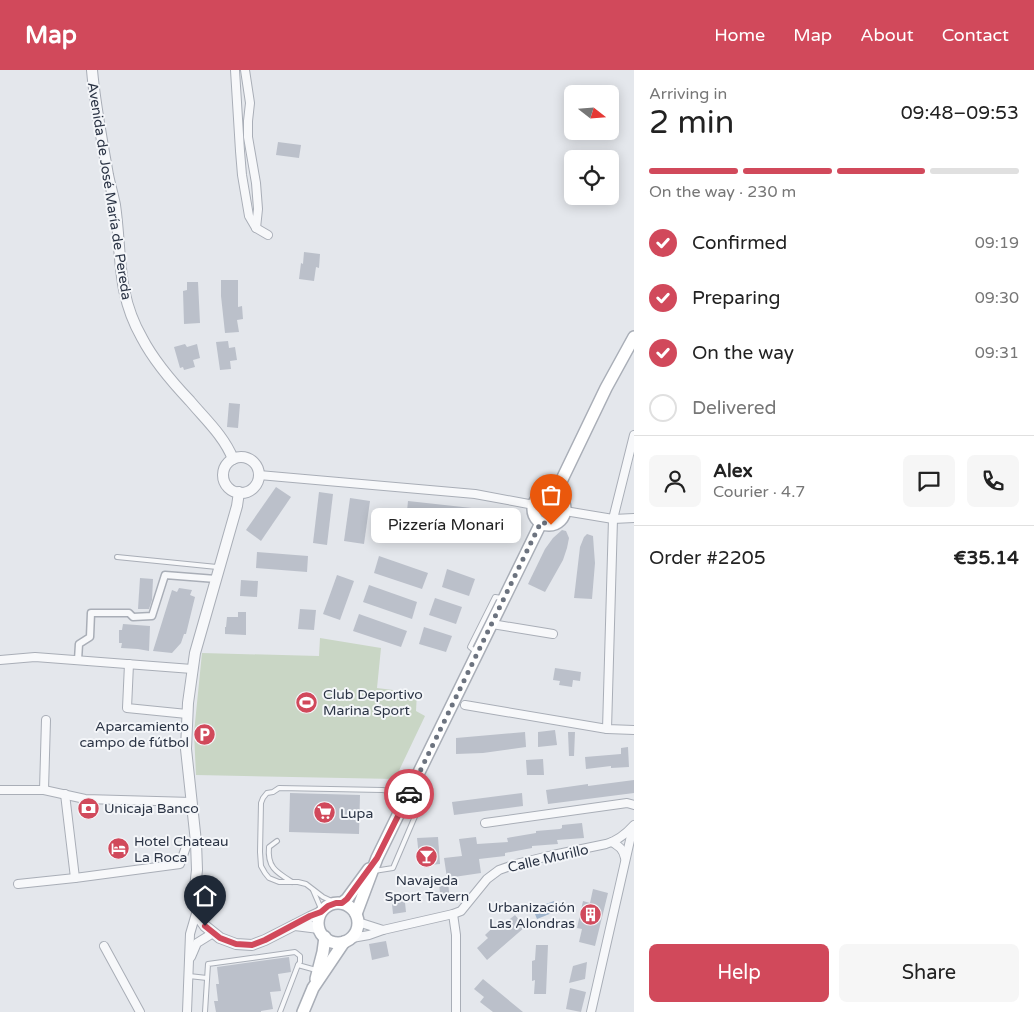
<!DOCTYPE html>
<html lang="en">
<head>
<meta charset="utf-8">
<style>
	body { margin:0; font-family:"Varela Round",sans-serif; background:#f6f6f6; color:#222; height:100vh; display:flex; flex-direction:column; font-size:19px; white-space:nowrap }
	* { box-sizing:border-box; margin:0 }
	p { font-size:16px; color:#767676 }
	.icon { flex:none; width:28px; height:28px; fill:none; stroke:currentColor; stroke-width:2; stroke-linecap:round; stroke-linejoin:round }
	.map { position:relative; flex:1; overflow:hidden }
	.panel { display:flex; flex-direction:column; background:#fff; width:400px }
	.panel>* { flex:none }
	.needle { width:32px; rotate:107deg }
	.buttons { position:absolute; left:564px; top:15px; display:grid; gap:10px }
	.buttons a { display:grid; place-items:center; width:55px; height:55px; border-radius:8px; background:#fff; box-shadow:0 2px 12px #0003; font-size:25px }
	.pin { position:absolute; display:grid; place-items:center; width:42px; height:42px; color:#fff; margin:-51px -21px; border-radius:50% 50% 50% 0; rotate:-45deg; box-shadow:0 0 5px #0007 }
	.pin .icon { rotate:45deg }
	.courier { position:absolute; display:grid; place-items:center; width:50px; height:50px; margin:-25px; border:4px solid #d1495b; border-radius:50%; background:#fff; color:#222; box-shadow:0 1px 6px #0007 }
	.bubble { position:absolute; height:35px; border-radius:8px; background:#fff; box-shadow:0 2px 12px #0003; font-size:16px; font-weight:600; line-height:35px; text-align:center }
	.overview em { font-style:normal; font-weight:600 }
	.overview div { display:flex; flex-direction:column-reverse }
	.overview { display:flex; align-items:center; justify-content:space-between; height:85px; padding:0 15px }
	h1 { font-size:32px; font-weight:600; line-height:38px }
	.bar { display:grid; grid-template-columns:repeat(4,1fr); gap:8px 5px; align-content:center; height:60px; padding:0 15px }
	.bar i { height:6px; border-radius:4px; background:#e0e0e0 }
	.bar .selected { background:#d1495b }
	.bar p { grid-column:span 4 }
	.line { display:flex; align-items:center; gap:12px; padding:0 15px; border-top:1px solid #e0e0e0 }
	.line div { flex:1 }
	.round { display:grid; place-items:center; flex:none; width:52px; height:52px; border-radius:8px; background:#f6f6f6 }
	ol { padding:0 15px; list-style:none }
	li { display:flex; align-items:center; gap:15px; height:55px }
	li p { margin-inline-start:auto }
	li .icon { padding:5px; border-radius:50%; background:#d1495b; color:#fff; stroke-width:4 }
	li:last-child { color:#767676 }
	li i { width:28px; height:28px; border:2px solid #e0e0e0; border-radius:50% }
	.cta { display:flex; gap:10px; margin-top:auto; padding:10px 15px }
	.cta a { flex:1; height:58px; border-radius:8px; background:#d1495b; color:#fff; font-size:20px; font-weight:600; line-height:58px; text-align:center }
	.cta a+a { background:#f6f6f6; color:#222 }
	header { display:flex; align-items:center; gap:30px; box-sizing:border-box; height:70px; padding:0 25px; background:#d1495b; color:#fff }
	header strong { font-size:24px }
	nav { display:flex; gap:28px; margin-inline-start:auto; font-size:18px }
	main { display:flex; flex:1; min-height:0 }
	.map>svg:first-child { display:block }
</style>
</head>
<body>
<header>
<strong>Map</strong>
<nav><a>Home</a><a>Map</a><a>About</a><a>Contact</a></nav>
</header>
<main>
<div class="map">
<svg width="634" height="942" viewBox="0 0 634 942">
	<rect width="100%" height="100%" fill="#e4e7ec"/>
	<path fill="#c9d6c5" d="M320 568 381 578 377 618 417 623 416 641 425 646 395 709 196 705 194 663 202 583 319 586Z"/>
	<path fill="#9fb4cc" d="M554 831 557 841 537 849 533 839Z"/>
	<g fill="#bbc0ca">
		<path d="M278 72 301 75 299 88 276 85Z"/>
		<path d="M304 182 320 184 319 198 316 197 314 211 299 209 301 193 303 194Z"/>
		<path d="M221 210H238V237L242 236 243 249 237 250 239 262 225 263 221 226Z"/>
		<path d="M187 212H198L200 253 184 254 183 221 187 220Z"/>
		<path d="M228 271 229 278 235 277 237 290 230 291 231 299 220 300 216 272Z"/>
		<path d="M185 274 187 277 197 274 200 288 193 290 195 297 184 300 183 297 180 298 174 277Z"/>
		<path d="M229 333 240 334 238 358 227 357Z"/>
		<path d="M276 417 291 427 261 471 246 460Z"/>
		<path d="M319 422 333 424 327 475 313 473Z"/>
		<path d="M350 428 370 431 364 474 344 471Z"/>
		<path d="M408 431 490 440 486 471 405 462Z"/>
		<path d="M562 460 566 461 569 468 567 478 563 490 545 522 528 514 545 479 553 468Z"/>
		<path d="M587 464 593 466 594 480 595 493 592 529 574 528 580 477 584 467Z"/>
		<path d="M257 482 308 486 307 502 256 498Z"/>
		<path d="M379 486 428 503 422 519 374 503Z"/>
		<path d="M447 499 475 509 469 526 442 517Z"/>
		<path d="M337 505 354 511 340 550 323 544Z"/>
		<path d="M140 508 153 509 152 530 149 539H138Z"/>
		<path d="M241 510 258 511 257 527 240 526Z"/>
		<path d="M369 515 417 532 412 549 363 532Z"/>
		<path d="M179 518 192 520 190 525 195 527 186 564H184L181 573 172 583 153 581 172 520 177 522Z"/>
		<path d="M435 528 462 537 456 554 429 545Z"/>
		<path d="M300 539 316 540 314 560 298 559Z"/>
		<path d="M238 542H246V565L225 564V557H226L227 547H238Z"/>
		<path d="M359 544 407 561 401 577 353 561Z"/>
		<path d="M123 554 150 556 149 581 138 579 121 578 122 573H119V560H122Z"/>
		<path d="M424 557 452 566 446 582 419 574Z"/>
		<path d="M555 598 581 602 580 611 573 610 572 617 559 615 560 611 553 610Z"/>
		<path d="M555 660 557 675 538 677V662Z"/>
		<path d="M525 662 526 677 483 683 456 684V668Z"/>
		<path d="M568 662H575L574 686H569Z"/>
		<path d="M628 677 629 697 611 698V696L586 699 585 687 621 684V678Z"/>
		<path d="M543 689 544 705H527L526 690Z"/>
		<path d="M634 710V723L548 734 546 720 588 714V716Z"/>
		<path d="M290 723 360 725 359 764 289 762Z"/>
		<path d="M522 723 523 736 454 745 452 732Z"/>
		<path d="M582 753 584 768 557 770 558 774 532 776V778L505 783V786L479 789 481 803 447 808 444 788 462 786 459 769 476 767 477 774 508 772 507 768 536 763V761L560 759 562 758V755Z"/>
		<path d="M438 767 440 794 420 796 417 768Z"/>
		<path d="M448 812 450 831 437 832 436 823H440L439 813Z"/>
		<path d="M593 819 608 823 595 876 579 872 582 859 577 858 583 831 590 833Z"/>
		<path d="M404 823 406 842 393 844 392 834H396L395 824Z"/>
		<path d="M515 845 525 857 487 890 477 878 488 868 485 865 502 849 505 853Z"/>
		<path d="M386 871 389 886 372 890 369 874Z"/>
		<path d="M536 875H548L546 924H534L535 910 532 911V891L535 890Z"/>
		<path d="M289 887 291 902 278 904 281 921 270 922 273 939 261 941V942H216L214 931H218L216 914H219L217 897Z"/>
		<path d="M587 892 585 909 569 913 573 896Z"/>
		<path d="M483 909 523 942H493L480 932 484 927 474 919Z"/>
		<path d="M570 918 586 922 581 942 566 939Z"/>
	</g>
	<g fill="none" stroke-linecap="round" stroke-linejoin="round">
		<defs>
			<g id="service">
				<path d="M117 487 217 497"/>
				<path d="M476 582 470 577 495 527 502 528"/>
				<path d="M277 771 269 777C267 797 276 802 292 812"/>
				<path d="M374 801 393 798 422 730 415 717"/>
				<path d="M313 820 322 841"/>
				<path d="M336 833 323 827 306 814 298 812H279L269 808 265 803 261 796 260 782 261 733 263 728 267 723 273 722 279 718 382 720 391 721 396 724 399 735"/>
				<path d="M189 906 207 908"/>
				<path d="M205 942 208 894 295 882 300 886V892L298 895"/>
				<path d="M280 942 298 895 316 900"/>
			</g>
			<path id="pedestrian" d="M78 590 79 574 90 567 91 543H129L133 547 152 546 165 505 216 509"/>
			<g id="minor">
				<path d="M235 0 240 81 242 105 249 146 256 158 268 165"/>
				<path d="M245 0 250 33 248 51V67L256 113 258 139 256 158"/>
				<path d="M259 405 475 424 534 435"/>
				<path d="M565 441 613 449 634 448"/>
				<path d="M492 554 553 564"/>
				<path d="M0 590 35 587 192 599"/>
				<path d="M129 594 127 638 187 644"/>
				<path d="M465 635 607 659 634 660"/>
				<path d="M607 659 613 449 634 365"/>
				<path d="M0 720H44L85 729 192 732"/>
				<path d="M44 720 46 650"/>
				<path d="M65 724 75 808 180 794 187 774 196 772"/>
				<path d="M485 753 627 733 634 735"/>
				<path d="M612 772C620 777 623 779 625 788"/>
				<path d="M18 814 75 808"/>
				<path d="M453 844 456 865V942"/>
				<path d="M358 852 383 860"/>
				<path d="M352 868 369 865 383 860 453 844 461 841 487 809 499 800 516 794 553 785 606 774C617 771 626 764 634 755"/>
				<path d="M104 876 140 942"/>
				<path d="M191 887 197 873 213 863"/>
				<path d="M187 942 190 864 197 840"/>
				<path d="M591 942 633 757"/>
			</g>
			<g id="tertiary">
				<path d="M92 0C95 35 102 70 108 105 110 115 113 125 115 135 122 183 116 223 142 268 154 291 172 312 190 331 205 349 224 366 233 389"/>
				<circle cx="241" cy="405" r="18"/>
				<path d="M239 422 237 436 195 583 188 633 186 679 196 772 197 800 195 818 197 840 200 849 205 856 220 868 236 874 252 875 265 870 310 847 321 842"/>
				<path d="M295 855 319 858"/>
			</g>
			<g id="secondary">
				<circle cx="549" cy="439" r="16"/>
				<path d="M555 424 606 318 634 267"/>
				<path d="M342 833 347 829 369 799"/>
				<circle cx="338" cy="853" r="20"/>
				<path d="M356 844 377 788 541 453"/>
				<path d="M316 909 323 882 325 867"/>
				<path d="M303 942 313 918 344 872"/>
			</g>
		</defs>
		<use href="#service" stroke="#a9aeb7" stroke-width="6"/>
		<use href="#pedestrian" stroke="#a9aeb7" stroke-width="9"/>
		<use href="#minor" stroke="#a9aeb7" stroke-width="10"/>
		<use href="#tertiary" stroke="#a9aeb7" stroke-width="12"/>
		<use href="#secondary" stroke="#a9aeb7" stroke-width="14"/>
		<use href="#service" stroke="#f7f8fa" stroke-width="4"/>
		<use href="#pedestrian" stroke="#f7f8fa" stroke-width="6"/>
		<use href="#minor" stroke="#f7f8fa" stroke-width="8"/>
		<use href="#tertiary" stroke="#f7f8fa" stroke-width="10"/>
		<use href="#secondary" stroke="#fff" stroke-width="11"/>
	</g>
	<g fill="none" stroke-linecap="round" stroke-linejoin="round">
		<path stroke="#6c737f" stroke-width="5" stroke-dasharray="0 9" d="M409 724 541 452 551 455"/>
		<path stroke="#d1495b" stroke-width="6" d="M205 856 220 868 236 874 252 875 265 870 310 846 321 842 328 836 336 833H342L347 829 377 788 409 724"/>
	</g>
	<defs>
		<symbol id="stadium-disc" viewBox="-11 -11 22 22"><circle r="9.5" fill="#d1495b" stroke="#f4f6f9"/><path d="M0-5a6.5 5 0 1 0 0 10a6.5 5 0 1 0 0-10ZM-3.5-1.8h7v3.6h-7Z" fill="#fff"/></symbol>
		<symbol id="parking-disc" viewBox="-11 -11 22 22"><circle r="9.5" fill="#d1495b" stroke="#f4f6f9"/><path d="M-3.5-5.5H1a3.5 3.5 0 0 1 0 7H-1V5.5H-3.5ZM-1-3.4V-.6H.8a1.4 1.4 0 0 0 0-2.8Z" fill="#fff"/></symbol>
		<symbol id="bank-disc" viewBox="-11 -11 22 22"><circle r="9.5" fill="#d1495b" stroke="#f4f6f9"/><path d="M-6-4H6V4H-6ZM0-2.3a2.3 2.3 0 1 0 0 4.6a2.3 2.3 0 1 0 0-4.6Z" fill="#fff"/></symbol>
		<symbol id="supermarket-disc" viewBox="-11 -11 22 22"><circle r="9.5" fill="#d1495b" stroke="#f4f6f9"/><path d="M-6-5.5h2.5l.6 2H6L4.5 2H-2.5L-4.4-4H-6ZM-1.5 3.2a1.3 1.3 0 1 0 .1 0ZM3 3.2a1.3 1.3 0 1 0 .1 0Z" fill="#fff"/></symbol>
		<symbol id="hotel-disc" viewBox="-11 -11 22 22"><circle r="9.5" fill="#d1495b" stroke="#f4f6f9"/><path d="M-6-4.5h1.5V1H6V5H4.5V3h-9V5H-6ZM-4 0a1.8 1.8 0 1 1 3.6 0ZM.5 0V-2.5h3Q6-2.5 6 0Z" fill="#fff"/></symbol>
		<symbol id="bar-disc" viewBox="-11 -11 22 22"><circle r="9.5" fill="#d1495b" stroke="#f4f6f9"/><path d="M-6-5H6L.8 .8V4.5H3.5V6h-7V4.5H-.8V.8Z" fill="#fff"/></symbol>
		<symbol id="building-disc" viewBox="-11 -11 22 22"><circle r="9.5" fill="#d1495b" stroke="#f4f6f9"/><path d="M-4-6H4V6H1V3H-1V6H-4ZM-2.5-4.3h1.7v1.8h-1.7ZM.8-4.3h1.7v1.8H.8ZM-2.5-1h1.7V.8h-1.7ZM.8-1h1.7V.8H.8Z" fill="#fff"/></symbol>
	</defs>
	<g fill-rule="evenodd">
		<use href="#stadium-disc" x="294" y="620" width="25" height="25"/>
		<use href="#parking-disc" x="192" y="652" width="25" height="25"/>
		<use href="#bank-disc" x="76" y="726" width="25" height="25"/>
		<use href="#supermarket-disc" x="312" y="730" width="25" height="25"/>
		<use href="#hotel-disc" x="106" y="766" width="25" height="25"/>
		<use href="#bar-disc" x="414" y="774" width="25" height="25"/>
		<use href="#building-disc" x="578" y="832" width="25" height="25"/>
	</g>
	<g text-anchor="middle" stroke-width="4" stroke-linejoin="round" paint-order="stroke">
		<g font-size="14" fill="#2b3445" stroke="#f4f6f9">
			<text transform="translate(110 121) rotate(81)" y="5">Avenida de José María de Pereda</text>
			<text transform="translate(548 788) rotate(-13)" y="5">Calle Murillo</text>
		</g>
		<g font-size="14" fill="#2b3445" stroke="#f4f6f9" text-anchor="start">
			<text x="323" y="629">Club Deportivo<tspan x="323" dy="16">Marina Sport</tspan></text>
			<text x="189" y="661" text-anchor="end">Aparcamiento<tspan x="189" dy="16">campo de fútbol</tspan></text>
			<text x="104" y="743">Unicaja Banco</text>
			<text x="340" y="748">Lupa</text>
			<text x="134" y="776">Hotel Chateau<tspan x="134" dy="16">La Roca</tspan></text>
			<text x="427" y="815" text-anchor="middle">Navajeda<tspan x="427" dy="16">Sport Tavern</tspan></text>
			<text x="575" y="842" text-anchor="end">Urbanización<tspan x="575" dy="16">Las Alondras</tspan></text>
		</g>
	</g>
</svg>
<div class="buttons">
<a><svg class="needle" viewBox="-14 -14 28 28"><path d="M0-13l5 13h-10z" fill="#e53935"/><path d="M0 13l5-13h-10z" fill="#767676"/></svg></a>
<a><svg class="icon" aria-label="locate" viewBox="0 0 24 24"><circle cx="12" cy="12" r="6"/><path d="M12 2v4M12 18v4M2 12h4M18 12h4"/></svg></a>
</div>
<div class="pin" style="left:551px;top:455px;background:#ea580c"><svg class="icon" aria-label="bag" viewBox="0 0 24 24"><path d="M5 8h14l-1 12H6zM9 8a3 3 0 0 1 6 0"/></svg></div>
<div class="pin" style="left:205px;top:856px;background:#1f2937"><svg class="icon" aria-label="home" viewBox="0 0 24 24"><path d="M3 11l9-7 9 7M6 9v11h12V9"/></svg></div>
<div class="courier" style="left:409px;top:724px"><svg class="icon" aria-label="car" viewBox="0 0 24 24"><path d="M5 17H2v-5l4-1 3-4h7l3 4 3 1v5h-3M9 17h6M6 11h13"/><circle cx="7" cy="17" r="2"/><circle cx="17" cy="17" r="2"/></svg></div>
<div class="bubble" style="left:371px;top:438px;width:150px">Pizzería Monari</div>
</div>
<section class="panel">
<div class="overview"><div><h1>2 min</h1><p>Arriving in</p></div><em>09:48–09:53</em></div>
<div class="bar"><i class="selected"></i><i class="selected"></i><i class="selected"></i><i></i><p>On the way · 230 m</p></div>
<ol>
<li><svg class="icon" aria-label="check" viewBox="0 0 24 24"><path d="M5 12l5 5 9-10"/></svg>Confirmed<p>09:19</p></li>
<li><svg class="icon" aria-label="check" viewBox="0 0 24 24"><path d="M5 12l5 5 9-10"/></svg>Preparing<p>09:30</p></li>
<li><svg class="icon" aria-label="check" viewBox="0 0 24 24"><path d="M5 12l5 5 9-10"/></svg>On the way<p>09:31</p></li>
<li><i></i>Delivered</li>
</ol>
<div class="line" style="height:90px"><a class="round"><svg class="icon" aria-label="person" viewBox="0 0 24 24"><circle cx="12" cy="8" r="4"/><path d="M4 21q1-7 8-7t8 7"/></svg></a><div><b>Alex</b><p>Courier · 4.7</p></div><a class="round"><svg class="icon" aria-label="chat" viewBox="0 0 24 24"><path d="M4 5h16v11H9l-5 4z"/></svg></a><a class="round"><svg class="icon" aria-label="phone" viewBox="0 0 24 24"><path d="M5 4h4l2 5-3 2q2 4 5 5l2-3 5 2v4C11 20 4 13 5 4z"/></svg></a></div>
<div class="line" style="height:65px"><div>Order #2205</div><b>€35.14</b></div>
<div class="cta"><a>Help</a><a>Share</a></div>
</section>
</main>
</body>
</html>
